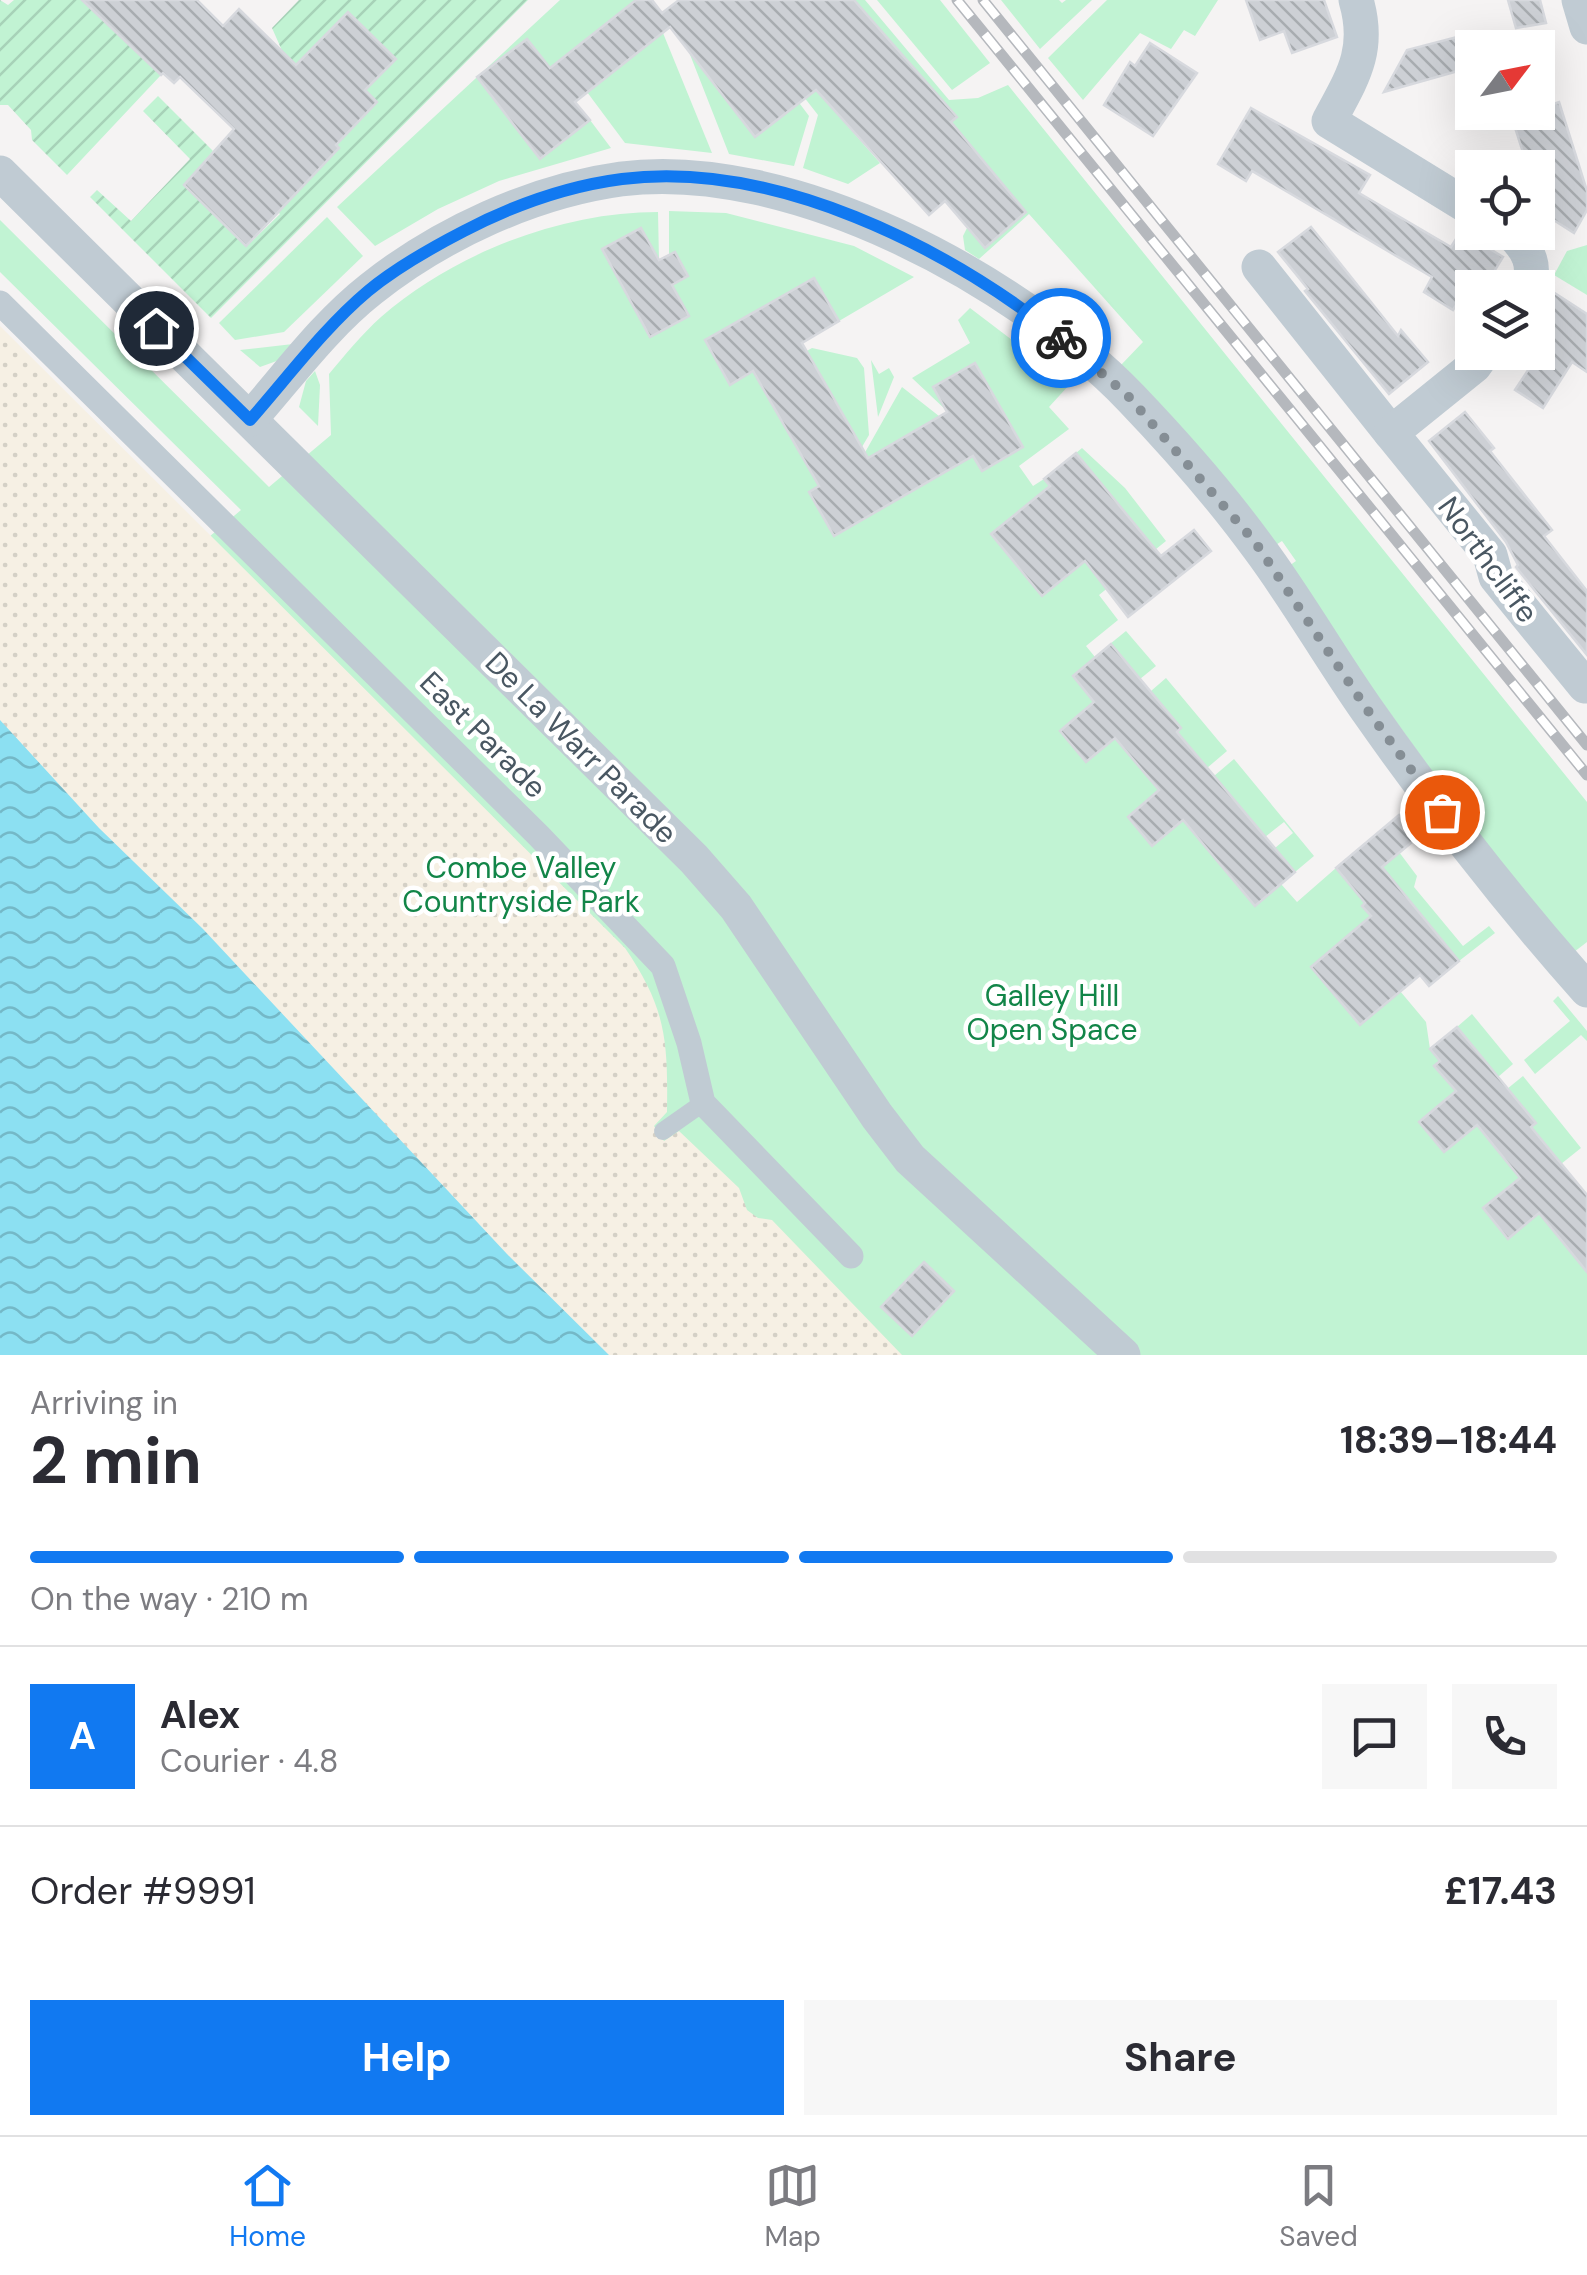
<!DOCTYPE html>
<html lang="en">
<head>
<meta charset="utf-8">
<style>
	body { margin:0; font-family:"DM Sans",sans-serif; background:#f7f7f7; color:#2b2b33; height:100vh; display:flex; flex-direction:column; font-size:38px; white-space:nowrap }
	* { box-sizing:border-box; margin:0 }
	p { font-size:32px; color:#7c7c81 }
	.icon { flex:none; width:55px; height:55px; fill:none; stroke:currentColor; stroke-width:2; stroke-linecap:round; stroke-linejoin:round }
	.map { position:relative; height:1355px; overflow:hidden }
	.side { display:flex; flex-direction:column; background:#fff; flex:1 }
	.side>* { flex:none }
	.needle { width:65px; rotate:58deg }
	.controls { position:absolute; left:1455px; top:30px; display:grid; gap:20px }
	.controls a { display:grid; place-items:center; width:100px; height:100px; border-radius:0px; background:#fff; box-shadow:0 10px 40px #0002; font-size:50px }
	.pin { position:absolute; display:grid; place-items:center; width:85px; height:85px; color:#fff; margin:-42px; border:5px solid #fff; border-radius:50%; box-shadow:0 2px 10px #0007 }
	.courier { position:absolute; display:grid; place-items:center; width:100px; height:100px; margin:-50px; border:8px solid #1179f1; border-radius:50%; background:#fff; color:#222; box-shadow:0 2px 12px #0007 }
	.headline em { font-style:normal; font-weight:700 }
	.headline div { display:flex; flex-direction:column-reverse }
	.headline { display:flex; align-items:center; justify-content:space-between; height:170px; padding:0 30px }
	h1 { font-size:65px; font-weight:700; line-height:75px }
	.bar { display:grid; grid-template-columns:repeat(4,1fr); gap:15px 10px; align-content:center; height:120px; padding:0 30px }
	.bar i { height:12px; border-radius:8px; background:#e1e1e2 }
	.bar .current { background:#1179f1 }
	.bar p { grid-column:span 4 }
	.line { display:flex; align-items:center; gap:25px; padding:0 30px; border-top:2px solid #e1e1e2 }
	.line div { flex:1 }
	.round { display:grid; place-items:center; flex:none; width:105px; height:105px; border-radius:0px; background:#f7f7f7 }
	.action { display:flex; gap:20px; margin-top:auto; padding:20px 30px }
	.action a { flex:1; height:115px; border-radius:0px; background:#1179f1; color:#fff; font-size:40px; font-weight:700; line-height:115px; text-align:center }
	.action a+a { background:#f7f7f7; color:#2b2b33 }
	.dock { display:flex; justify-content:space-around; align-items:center; height:140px; border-top:2px solid #e1e1e2; background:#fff; font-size:28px; color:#7c7c81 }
	.dock a { display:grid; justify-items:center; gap:5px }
	.dock .current { color:#1179f1 }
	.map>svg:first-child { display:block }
</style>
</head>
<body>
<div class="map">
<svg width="1587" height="1355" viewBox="0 0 1587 1355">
	<defs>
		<pattern id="sand-dots" width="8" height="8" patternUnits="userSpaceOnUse" patternTransform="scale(2.5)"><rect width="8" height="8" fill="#f6f0e4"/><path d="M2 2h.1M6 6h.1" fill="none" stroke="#d4d0c6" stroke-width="1.8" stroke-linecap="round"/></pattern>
		<pattern id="garden-furrows" width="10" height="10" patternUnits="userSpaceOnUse" patternTransform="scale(2.5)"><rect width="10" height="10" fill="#c1f3d3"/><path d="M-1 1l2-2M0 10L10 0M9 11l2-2" fill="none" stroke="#a7d2b8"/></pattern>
		<pattern id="water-waves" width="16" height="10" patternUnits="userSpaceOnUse" patternTransform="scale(2.5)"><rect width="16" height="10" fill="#8ce0f2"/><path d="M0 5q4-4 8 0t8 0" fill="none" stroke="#74b8c7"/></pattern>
		<pattern id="building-back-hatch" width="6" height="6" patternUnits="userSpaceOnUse" patternTransform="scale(2.5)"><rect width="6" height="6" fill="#cdd0d5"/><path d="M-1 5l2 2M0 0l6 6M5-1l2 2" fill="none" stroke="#a8acb0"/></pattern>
	</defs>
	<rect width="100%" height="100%" fill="#f5f3f3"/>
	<g fill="#c1f3d3">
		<path d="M560 0H636L550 68 527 39 478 77 590 120 611 148 499 181 438 209 375 246 337 207Z"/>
		<path d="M737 0 880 163 848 184 803 168 818 115 768 51Z"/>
		<path d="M854 0H865L949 100 978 98 1008 85 1587 802V942L1574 952 1519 893 1286 568 1296 561 1282 541 1271 548 1242 506 1121 365 1143 342 1029 214 979 259 965 250 963 236 967 228 985 248 1026 212 951 122 956 117Z"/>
		<path d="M877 0H940L990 63 952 90Z"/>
		<path d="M1001 0H1059L1062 3 1066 0H1092L1040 49Z"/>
		<path d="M1107 0H1218L1195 36 1184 30 1171 49 1140 33 1083 100 1048 58Z"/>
		<path d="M663 33 712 153 625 143 587 92Z"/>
		<path d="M689 52 755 137 779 76 809 116 794 166 729 154Z"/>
		<path d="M669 211 726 213 854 246 914 277 839 321 813 278 705 340 730 384 774 359 761 386 809 469 841 473 809 492 835 536 958 465 975 363 933 387 947 411 912 378 970 343 958 320 970 308 1070 384 1049 407 1069 429 1019 466 1033 486 1044 479 1065 505 1032 501 991 534 1042 595 1053 530 1142 534 1076 453 1082 448 1125 488 1166 541 1099 595 1118 620 1086 646 1095 657 1073 676 1094 702 1061 731 1087 762 1120 733 1159 790 1128 817 1152 846 1183 820 1281 884 1297 902 1336 868 1399 852 1417 876 1414 887 1463 946 1489 926 1495 933 1459 961 1392 881 1386 934 1351 933 1311 967 1359 1024 1400 991 1426 1022 1430 1049 1440 1061 1435 1066 1456 1091 1419 1122 1444 1152 1481 1122 1520 1178 1483 1208 1508 1239 1545 1209 1587 1272V1355H0V713L241 510 0 272V220L269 487 331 435 329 374C345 355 362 334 381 317 455 253 561 212 658 212L659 260 603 249 649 337 689 316 672 285 675 252 669 255Z"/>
		<path d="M327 217 363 256 284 332 235 340 219 323Z"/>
		<path d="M1587 245V295L1554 275 1567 251Z"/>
		<path d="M293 344 285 358 260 367 240 350Z"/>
		<path d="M812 348 857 358 864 368 869 435 856 457 858 441 811 358 798 356Z"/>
		<path d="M871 360 879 374 889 368 894 377 878 417Z"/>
		<path d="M315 371 320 385 318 426 299 407 306 381Z"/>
		<path d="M902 387 944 420 932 421 859 463Z"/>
		<path d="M1126 631 1156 666 1140 679 1110 644Z"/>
		<path d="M1166 678 1227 751 1207 768 1177 732 1181 727 1151 691Z"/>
		<path d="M1234 759 1314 856 1295 872 1275 848 1293 833 1284 822 1265 837 1214 776Z"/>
		<path d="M1558 996 1587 1031V1041L1581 1035 1535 1074 1524 1060 1570 1021 1553 1001Z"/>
		<path d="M1472 1014 1513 1064 1498 1077 1457 1027Z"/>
		<path d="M1523 1076 1581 1148 1561 1164 1531 1127 1536 1123 1507 1089Z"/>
	</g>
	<path fill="url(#sand-dots)" d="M0 326 625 948C666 1008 668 1040 667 1112L654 1126 664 1141 679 1131 739 1188 747 1210 758 1218 772 1220 902 1355H0Z"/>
	<g fill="url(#garden-furrows)">
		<path d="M0 0 8 5 14 0H82L161 75 67 175 32 140 31 130 8 105H0Z"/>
		<path d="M299 0H528L211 318 90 197 97 190 131 221 190 159 143 111 158 96 213 151 184 185 247 246 280 214 274 208 338 149 336 145 377 103 354 79 395 59 348 12 314 47 295 80 272 28Z"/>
	</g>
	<path fill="url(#water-waves)" d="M0 720 99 828 203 929 507 1254 609 1355H0Z"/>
	<g fill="url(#building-back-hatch)" stroke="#d7d9de" stroke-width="2.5">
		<path d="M82 0H197L223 26 239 9 296 65 348 12 396 59 365 90 377 102 336 145 339 148 246 246 184 185 234 129 180 77 174 83 163 73 161 75Z"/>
		<path d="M636 0H652L662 13 679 0H854L957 117 951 122 1026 212 985 248 945 201 929 215 816 90 755 137 670 27 575 102 590 120 540 159 477 77 527 39 550 68Z"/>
		<path d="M1246 0H1324L1337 37 1292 53 1284 31 1260 40Z"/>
		<path d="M1508 0H1540L1546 23 1516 28Z"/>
		<path d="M1472 33V67L1384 92 1407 50Z"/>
		<path d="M1150 43 1197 73 1153 136 1104 105 1130 62 1135 66Z"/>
		<path d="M1559 102 1587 191V210L1574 233 1538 210V168H1528L1510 112H1538V109Z"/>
		<path d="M1251 108 1370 175 1359 193 1451 247 1461 231 1503 257 1484 288H1467L1453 310 1424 292 1432 277 1252 171 1246 181 1218 164Z"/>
		<path d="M1311 227 1398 336 1401 330 1428 362 1389 394 1305 291 1308 289 1278 252Z"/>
		<path d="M641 228 659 260 675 252 688 276 672 285 689 316 650 337 602 249Z"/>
		<path d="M814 278 839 321 802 343 868 458 947 412 933 387 975 363 1023 447 982 471 973 456 834 536 809 492 819 486 753 371 730 385 705 340Z"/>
		<path d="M1550 290 1587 314V372L1572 362 1543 408 1515 390 1538 355V306Z"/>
		<path d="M1465 412 1494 448 1490 451 1552 530 1544 536 1587 591V655L1516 567 1518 565 1506 542 1429 441Z"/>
		<path d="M1076 453 1161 556 1194 530 1211 551 1128 617 1085 561 1042 596 991 534 1050 486 1044 479Z"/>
		<path d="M1111 644 1181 728 1177 732 1295 872 1255 906 1183 820 1152 846 1128 817 1159 790 1115 738 1086 762 1060 731 1094 702 1073 676Z"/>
		<path d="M1399 815 1418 837 1382 867 1459 961 1429 986 1420 975 1360 1025 1311 967 1371 916 1362 906 1365 903 1336 868Z"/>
		<path d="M1457 1027 1536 1123 1531 1127 1587 1195V1272L1539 1213 1508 1239 1483 1208 1520 1178 1477 1125 1444 1152 1419 1122 1456 1091 1434 1066 1440 1061 1430 1049Z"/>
		<path d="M924 1262 954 1291 912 1336 881 1307Z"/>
	</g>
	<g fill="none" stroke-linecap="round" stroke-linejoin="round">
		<path stroke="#c0cbd3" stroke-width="18" d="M663 1131 703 1103"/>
		<path stroke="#c0cbd3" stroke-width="25" d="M0 303 539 836 663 966 689 1043 703 1103 851 1256"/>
		<g stroke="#c0cbd3" stroke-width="35">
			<path d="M1356 0C1371 51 1352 78 1329 121L1472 209"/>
			<path d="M1579 0 1587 27"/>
			<path d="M0 173 694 859 736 907 877 1116 910 1159 1123 1355"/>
			<path d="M1510 232C1528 248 1537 265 1528 288"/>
			<path d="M1259 267 1391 433"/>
			<path d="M1484 352 1474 366 1391 433 1490 555 1496 577 1585 686"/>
			<path d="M250 419C288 376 325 325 371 289 440 234 533 191 621 179 790 157 1016 279 1131 398 1175 444 1220 495 1258 547 1297 599 1329 656 1367 710 1435 807 1508 901 1587 990"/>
		</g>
		<defs>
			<g id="rail">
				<path d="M957 0 1587 775"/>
				<path d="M983 0 1587 745"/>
			</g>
		</defs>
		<use href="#rail" stroke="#b5b8bd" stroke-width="11"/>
		<use href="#rail" stroke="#fff" stroke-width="8" stroke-dasharray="22" stroke-linecap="butt"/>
	</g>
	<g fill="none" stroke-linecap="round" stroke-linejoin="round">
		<path stroke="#858e95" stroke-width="10" stroke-dasharray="0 18" d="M1061 338 1128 396 1255 542 1366 708 1442 812"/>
		<path stroke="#1179f1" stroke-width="12" d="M156 328 250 420C288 377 324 328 368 291 397 267 431 248 464 231 512 206 568 186 622 179 774 160 945 246 1061 338"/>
	</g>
	<g text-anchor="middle" stroke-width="9" stroke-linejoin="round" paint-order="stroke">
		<g font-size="30" fill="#495762" stroke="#fff">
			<text transform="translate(1488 560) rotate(54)" y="10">Northcliffe</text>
			<text transform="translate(483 735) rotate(45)" y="10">East Parade</text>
			<text transform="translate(581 748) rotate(45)" y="10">De La Warr Parade</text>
		</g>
		<g font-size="30" fill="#128548" stroke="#fff">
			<text x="521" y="878">Combe Valley<tspan x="521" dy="34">Countryside Park</tspan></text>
			<text x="1052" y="1006">Galley Hill<tspan x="1052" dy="34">Open Space</tspan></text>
		</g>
	</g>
</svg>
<div class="controls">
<a><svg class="needle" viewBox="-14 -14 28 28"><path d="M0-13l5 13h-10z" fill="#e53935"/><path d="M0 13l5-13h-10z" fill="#7c7c81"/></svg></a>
<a><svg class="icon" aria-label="locate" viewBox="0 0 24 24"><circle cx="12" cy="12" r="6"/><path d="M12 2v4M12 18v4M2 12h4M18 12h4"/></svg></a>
<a><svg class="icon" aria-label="layers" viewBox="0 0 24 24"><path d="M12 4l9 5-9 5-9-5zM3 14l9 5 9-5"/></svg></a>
</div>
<div class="pin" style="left:1442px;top:812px;background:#ea580c"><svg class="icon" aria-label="bag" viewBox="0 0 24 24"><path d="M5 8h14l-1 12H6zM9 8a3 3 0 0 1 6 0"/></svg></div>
<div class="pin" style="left:156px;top:328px;background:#1f2937"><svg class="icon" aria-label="home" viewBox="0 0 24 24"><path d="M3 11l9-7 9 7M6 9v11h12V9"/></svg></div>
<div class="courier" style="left:1061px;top:338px"><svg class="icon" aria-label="bike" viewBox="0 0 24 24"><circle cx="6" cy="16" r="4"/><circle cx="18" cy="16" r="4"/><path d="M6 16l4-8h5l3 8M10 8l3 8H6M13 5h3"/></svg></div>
</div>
<section class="side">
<div class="headline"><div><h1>2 min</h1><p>Arriving in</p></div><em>18:39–18:44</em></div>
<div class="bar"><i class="current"></i><i class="current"></i><i class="current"></i><i></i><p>On the way · 210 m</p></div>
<div class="line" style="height:180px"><b class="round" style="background:#1179f1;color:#fff">A</b><div><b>Alex</b><p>Courier · 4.8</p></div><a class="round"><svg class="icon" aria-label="chat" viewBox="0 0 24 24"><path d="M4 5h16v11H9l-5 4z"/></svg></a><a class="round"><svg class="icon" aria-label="phone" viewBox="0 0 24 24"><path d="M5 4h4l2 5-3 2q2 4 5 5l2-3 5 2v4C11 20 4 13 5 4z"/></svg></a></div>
<div class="line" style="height:130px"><div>Order #9991</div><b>£17.43</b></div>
<div class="action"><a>Help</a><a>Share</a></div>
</section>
<nav class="dock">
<a class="current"><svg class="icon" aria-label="home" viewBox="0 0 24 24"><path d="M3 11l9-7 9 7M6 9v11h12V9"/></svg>Home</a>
<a><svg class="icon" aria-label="map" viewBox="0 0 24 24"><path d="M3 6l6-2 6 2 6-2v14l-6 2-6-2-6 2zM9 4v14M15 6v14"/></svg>Map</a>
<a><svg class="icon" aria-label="saved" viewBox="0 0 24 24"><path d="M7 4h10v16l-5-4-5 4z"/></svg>Saved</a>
</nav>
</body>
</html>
